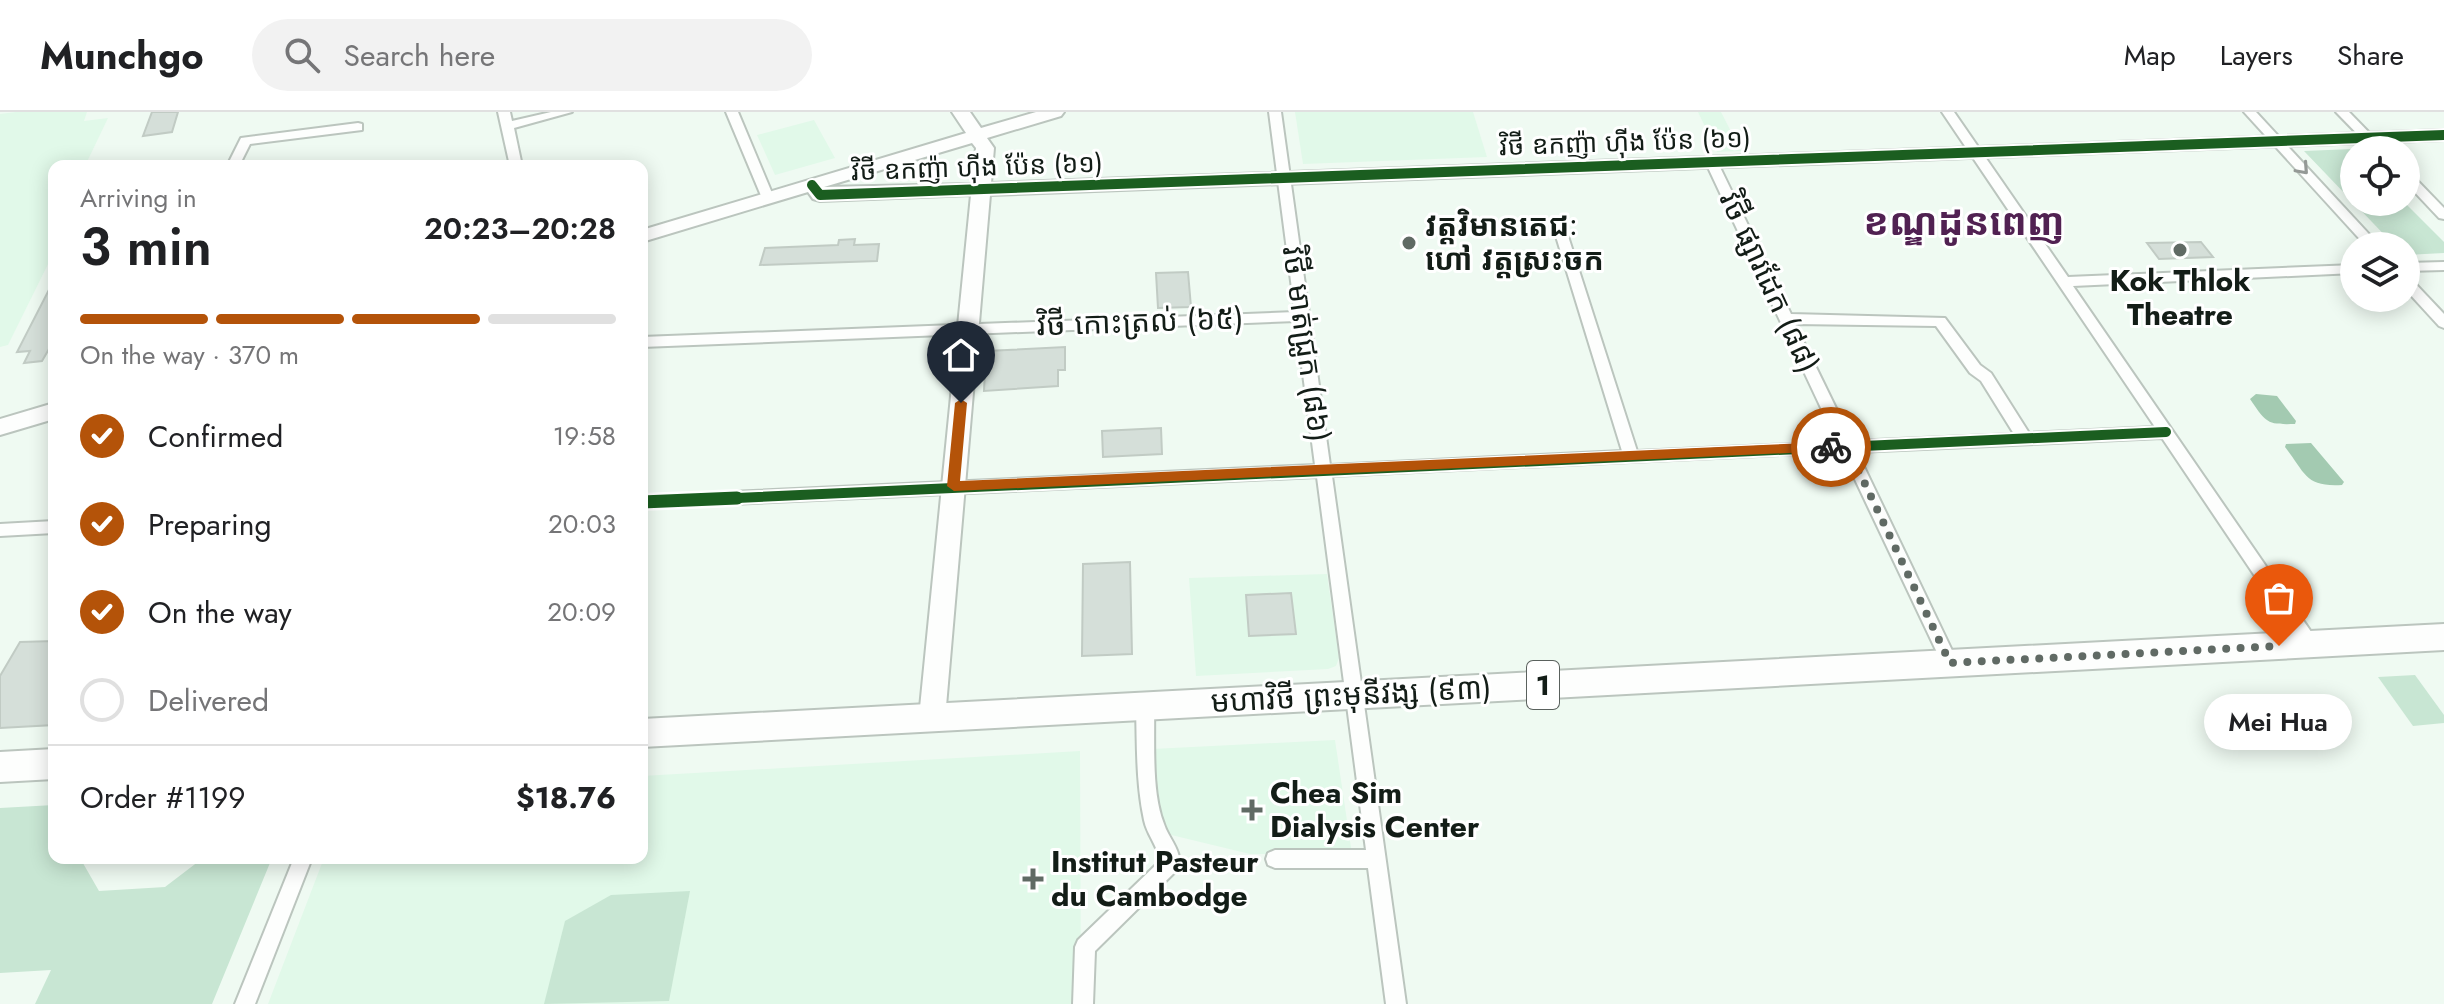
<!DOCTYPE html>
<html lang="en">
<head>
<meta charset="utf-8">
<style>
	body { margin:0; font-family:Jost,"Noto Sans Khmer",sans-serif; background:#f2f2f2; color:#202124; height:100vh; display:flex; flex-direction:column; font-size:30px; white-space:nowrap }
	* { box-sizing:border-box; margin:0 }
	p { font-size:26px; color:#757577 }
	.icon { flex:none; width:44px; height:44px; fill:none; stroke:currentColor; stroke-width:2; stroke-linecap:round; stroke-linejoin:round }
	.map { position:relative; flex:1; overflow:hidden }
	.details { position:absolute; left:48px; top:48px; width:600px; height:704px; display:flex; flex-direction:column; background:#fff; border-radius:16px; box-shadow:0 4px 20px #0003 }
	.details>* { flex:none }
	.buttons { position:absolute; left:2340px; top:24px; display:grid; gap:16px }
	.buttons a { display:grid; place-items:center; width:80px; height:80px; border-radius:50%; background:#fff; box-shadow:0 4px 20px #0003; font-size:40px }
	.pin { position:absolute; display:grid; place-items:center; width:68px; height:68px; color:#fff; margin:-82px -34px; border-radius:50% 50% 50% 0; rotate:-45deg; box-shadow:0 0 8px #0007 }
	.pin .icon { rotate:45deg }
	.courier { position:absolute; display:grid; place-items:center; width:80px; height:80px; margin:-40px; border:6px solid #b45309; border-radius:50%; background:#fff; color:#222; box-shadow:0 2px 10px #0007 }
	.bubble { position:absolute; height:56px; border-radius:28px; background:#fff; box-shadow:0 4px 20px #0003; font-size:26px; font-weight:600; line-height:56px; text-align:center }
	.headline em { font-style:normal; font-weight:600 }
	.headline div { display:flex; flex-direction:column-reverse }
	.headline { display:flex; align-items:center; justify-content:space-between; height:136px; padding:0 32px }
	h1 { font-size:52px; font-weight:600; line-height:60px }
	.bar { display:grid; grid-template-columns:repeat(4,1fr); gap:12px 8px; align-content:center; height:96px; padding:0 32px }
	.bar i { height:10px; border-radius:6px; background:#e0e0e0 }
	.bar .selected { background:#b45309 }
	.bar p { grid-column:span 4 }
	.line { display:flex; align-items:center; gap:20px; padding:0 32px; border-top:2px solid #e0e0e0 }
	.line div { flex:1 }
	ol { padding:0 32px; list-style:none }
	li { display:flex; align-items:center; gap:24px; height:88px }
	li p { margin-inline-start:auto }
	li .icon { padding:8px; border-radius:50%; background:#b45309; color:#fff; stroke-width:4 }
	li:last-child { color:#757577 }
	li i { width:44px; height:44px; border:4px solid #e0e0e0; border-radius:50% }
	header { display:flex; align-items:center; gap:48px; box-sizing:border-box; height:112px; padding:0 40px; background:#fff; border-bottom:2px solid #e0e0e0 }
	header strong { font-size:38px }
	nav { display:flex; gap:44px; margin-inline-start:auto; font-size:28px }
	.search { width:560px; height:72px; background:#f2f2f2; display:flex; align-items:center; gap:20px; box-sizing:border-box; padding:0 28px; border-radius:44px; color:#757577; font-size:30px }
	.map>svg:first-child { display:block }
</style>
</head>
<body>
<header>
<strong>Munchgo</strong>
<div class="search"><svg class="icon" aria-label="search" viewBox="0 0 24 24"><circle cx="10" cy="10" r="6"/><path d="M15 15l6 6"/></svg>Search here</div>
<nav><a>Map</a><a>Layers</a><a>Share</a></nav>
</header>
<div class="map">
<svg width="2444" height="892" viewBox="0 0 2444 892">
	<rect width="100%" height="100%" fill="#effaf2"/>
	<g fill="#e1f9e9">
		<path d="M16 0H87L84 9 108 6 85 54H54L52 70 54 140 8 233 0 235V2Z"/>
		<path d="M1295 0H1473L1487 45 1303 52Z"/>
		<path d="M1698 0H1721L1741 39 1717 40Z"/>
		<path d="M814 8 835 46 775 63 757 23Z"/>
		<path d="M1327 462 1339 546 1336 554 1328 557 1196 564 1189 466Z"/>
		<path d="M1335 628 1352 742H1250L1163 721 1154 676 1152 637Z"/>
		<path d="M1080 639 1081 892H268L324 746H642V664Z"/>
	</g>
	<g fill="#c8e6d3">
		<path d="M2352 37 2354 90H2404L2444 130V141L2406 143V134H2395L2304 39Z"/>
		<path d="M2415 563 2444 603V611L2413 614 2378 565Z"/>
		<path d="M54 693V746H80L99 779 165 775 203 746H272L212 892H35L51 858 0 861V696Z"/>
		<path d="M690 779 669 889 544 892 565 809 611 783Z"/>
	</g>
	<g fill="#a3cab1">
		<path d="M2256 282 2277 284 2296 309 2295 312C2266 313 2266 310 2250 287Z"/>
		<path d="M2311 331 2344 370 2342 373C2305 375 2306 362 2285 335L2286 332Z"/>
	</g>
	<g fill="#d5dfd9" stroke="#c1cbc4" stroke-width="2">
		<path d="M152 0H178L172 20 143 24Z"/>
		<path d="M855 127 854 133 879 132 877 149 760 153 765 136 838 133 839 128Z"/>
		<path d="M2201 130 2213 145 2159 147 2147 131Z"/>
		<path d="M1188 160 1191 195 1158 196 1156 161Z"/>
		<path d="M54 168V236L49 237 42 249 24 251 30 239 17 240Z"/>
		<path d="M1065 235V258H1058V274L984 279 986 239Z"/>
		<path d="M1161 316 1162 342 1103 345 1102 319Z"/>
		<path d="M1130 450 1132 542 1082 544 1083 452Z"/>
		<path d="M1291 481 1296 522 1249 524 1246 483Z"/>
		<path d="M54 529V613L0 616V564L20 530Z"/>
	</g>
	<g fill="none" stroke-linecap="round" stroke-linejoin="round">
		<defs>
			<g id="street">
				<path d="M498 0H510L512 9 551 0H572L514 16 522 54H510Z"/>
				<path d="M726 0H738L774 86 772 89 768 90 762 86Z"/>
				<path d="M1269 0H1281L1330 353 1622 339 1555 121 1561 117 1567 121 1637 339 1837 330 1705 49 1711 45 1717 49 1791 202 1945 206 1980 253 1991 261 2029 321 2155 315 1942 0H1954L2068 165 2354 153V161L2073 174 2316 527 2318 532 2316 537 2310 539 2304 537 2162 326 1857 340 1958 551 1956 556 1950 558 1944 556 1942 551 1842 340 1332 364 1406 892H1386L1368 756H1275L1268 753 1266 747 1268 741 1275 738H1366L1317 365 642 396V384L1315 353 1296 209 642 235V225L1295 200ZM1795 212 1936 214 1970 261 1981 269 2014 322 1852 329Z"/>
				<path d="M2244 0H2256L2380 134H2366Z"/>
				<path d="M2336 0H2349L2386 38H2373Z"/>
				<path d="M358 11 362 12V18L250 32 239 54H227L241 26Z"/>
				<path d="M2406 60 2410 61 2444 96V107L2439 106 2406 71Z"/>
				<path d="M2444 150V158L2406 159V151Z"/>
				<path d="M2406 166 2411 167 2444 202V216L2439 214 2406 178Z"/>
				<path d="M54 409V421L0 424V412Z"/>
				<path d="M1145 587 1151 589 1154 594C1155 629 1151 680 1164 712 1169 728 1185 741 1177 758L1095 839 1093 892H1073L1075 835 1078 828 1160 749C1158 734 1147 723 1144 708 1136 671 1137 632 1136 594L1139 589Z"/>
				<path d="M294 746H312L255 892H235Z"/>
			</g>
			<g id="secondary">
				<path d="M952 0H970L981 16 1036 0H1064L1061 4 987 26 994 36 991 71 2444 18V28L990 83 945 606 941 614 932 617 923 614 919 606 971 83 820 89 813 87 808 80 642 130V118L966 21ZM972 31 976 36 972 72 824 75Z"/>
				<path d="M54 291V307L0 323V307Z"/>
			</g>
			<g id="highway">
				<path d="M2444 512V538L642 635V607Z"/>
				<path d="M54 637V667L0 670V640Z"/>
			</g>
		</defs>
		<use href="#street" stroke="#bbc5be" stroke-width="4"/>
		<use href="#secondary" stroke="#bbc5be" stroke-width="4"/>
		<use href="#highway" stroke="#bbc5be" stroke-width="4"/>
		<use href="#street" fill="#fdfefd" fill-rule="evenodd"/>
		<use href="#secondary" fill="#fdfefd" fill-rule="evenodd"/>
		<use href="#highway" fill="#fdfefd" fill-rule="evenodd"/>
		<defs>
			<g id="cycleway-far1">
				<path d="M812 73 820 83 2444 23"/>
				<path d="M694 388 2166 320"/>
			</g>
			<path id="cycleway" d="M642 390 737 386"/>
		</defs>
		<use href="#cycleway-far1" stroke="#fff" stroke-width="14"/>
		<use href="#cycleway" stroke="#fff" stroke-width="18"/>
		<use href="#cycleway-far1" stroke="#1b5e20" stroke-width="10"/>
		<use href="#cycleway" stroke="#1b5e20" stroke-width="13"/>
	</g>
	<defs><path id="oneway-chevron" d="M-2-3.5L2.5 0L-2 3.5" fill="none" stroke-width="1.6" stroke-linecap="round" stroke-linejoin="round" transform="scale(2)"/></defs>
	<use stroke="#949996" href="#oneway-chevron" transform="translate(2303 57) rotate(48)"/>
	<path fill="#b45309" d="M961 287 967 291 960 369 1831 330 1837 335 1831 339 954 379 947 374 955 291Z"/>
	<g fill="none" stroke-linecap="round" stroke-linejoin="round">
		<path stroke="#606a64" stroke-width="8" stroke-dasharray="0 14.4" d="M1831 335 1847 334 1950 551 2279 534"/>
	</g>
	<g fill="#606a64" stroke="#fff" stroke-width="3">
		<circle cx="1409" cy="131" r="8"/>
		<circle cx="2180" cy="138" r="8"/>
		<path d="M1248 686h8v8h8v8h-8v8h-8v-8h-8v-8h8z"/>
		<path d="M1029 755h8v8h8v8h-8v8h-8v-8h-8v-8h8z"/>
	</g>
	<g text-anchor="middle" stroke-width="6" stroke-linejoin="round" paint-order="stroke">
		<g font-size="26" fill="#131d17" stroke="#fff">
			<text transform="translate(1625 30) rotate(-2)" y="9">វិថី ឧកញ៉ា ហ៊ីង ប៉ែន (៦១)</text>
			<text transform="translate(977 55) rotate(-2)" y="9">វិថី ឧកញ៉ា ហ៊ីង ប៉ែន (៦១)</text>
		</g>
		<rect fill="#fff" stroke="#5a615d" stroke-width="2" x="1527" y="549" width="32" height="48" rx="6"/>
		<g font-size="28" font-weight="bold" fill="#131d17">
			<text x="1543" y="583">1</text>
		</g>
		<g font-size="30" font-weight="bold" fill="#131d17" stroke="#fff" text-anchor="start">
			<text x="1425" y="124">វត្តវិមានតេជៈ<tspan x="1425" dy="34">ហៅ វត្តស្រះចក</tspan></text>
			<text x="2180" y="179" text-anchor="middle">Kok Thlok<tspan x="2180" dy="34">Theatre</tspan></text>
			<text x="1270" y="691">Chea Sim<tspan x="1270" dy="34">Dialysis Center</tspan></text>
			<text x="1051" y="760">Institut Pasteur<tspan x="1051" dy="34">du Cambodge</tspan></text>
		</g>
		<g font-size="30" fill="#131d17" stroke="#fff">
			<text transform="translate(1769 170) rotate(65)" y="10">វិថី ផ្សារដែក (៨៨)</text>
			<text transform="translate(1140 210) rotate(-2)" y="10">វិថី កោះត្រល់ (៦៥)</text>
			<text transform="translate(1306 232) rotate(82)" y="10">វិថី មាត់ជ្រូក (៨៦)</text>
			<text transform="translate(1351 583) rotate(-3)" y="10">មហាវិថី ព្រះមុនីវង្ស (៩៣)</text>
		</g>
		<g font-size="38" font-weight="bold" fill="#512152" stroke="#fff">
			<text x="1964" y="123">ខណ្ឌដូនពេញ</text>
		</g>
	</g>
</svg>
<div class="buttons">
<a><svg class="icon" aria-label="locate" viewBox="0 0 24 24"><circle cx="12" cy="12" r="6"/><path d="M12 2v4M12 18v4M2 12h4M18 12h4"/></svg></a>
<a><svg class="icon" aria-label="layers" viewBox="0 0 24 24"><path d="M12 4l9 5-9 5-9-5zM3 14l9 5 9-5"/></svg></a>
</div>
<div class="pin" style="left:2279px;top:534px;background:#ea580c"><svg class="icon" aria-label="bag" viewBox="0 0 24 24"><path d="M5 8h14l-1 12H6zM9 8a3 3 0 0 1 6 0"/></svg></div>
<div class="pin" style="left:961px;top:291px;background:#1f2937"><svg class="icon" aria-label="home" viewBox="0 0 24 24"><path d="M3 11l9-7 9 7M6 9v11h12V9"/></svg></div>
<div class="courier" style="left:1831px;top:335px"><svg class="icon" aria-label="bike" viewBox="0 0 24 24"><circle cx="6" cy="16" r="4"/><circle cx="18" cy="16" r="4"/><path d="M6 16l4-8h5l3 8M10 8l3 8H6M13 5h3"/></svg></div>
<div class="bubble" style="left:2204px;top:582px;width:148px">Mei Hua</div>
<section class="details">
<div class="headline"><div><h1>3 min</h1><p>Arriving in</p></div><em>20:23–20:28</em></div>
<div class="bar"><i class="selected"></i><i class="selected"></i><i class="selected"></i><i></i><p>On the way · 370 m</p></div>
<ol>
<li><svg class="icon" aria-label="check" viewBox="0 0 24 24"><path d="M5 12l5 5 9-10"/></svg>Confirmed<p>19:58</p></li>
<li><svg class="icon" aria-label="check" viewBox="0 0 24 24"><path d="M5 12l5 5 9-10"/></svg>Preparing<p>20:03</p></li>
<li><svg class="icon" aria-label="check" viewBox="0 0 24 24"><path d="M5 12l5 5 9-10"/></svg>On the way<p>20:09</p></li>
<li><i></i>Delivered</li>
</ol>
<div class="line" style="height:104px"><div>Order #1199</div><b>$18.76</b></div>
</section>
</div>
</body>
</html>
